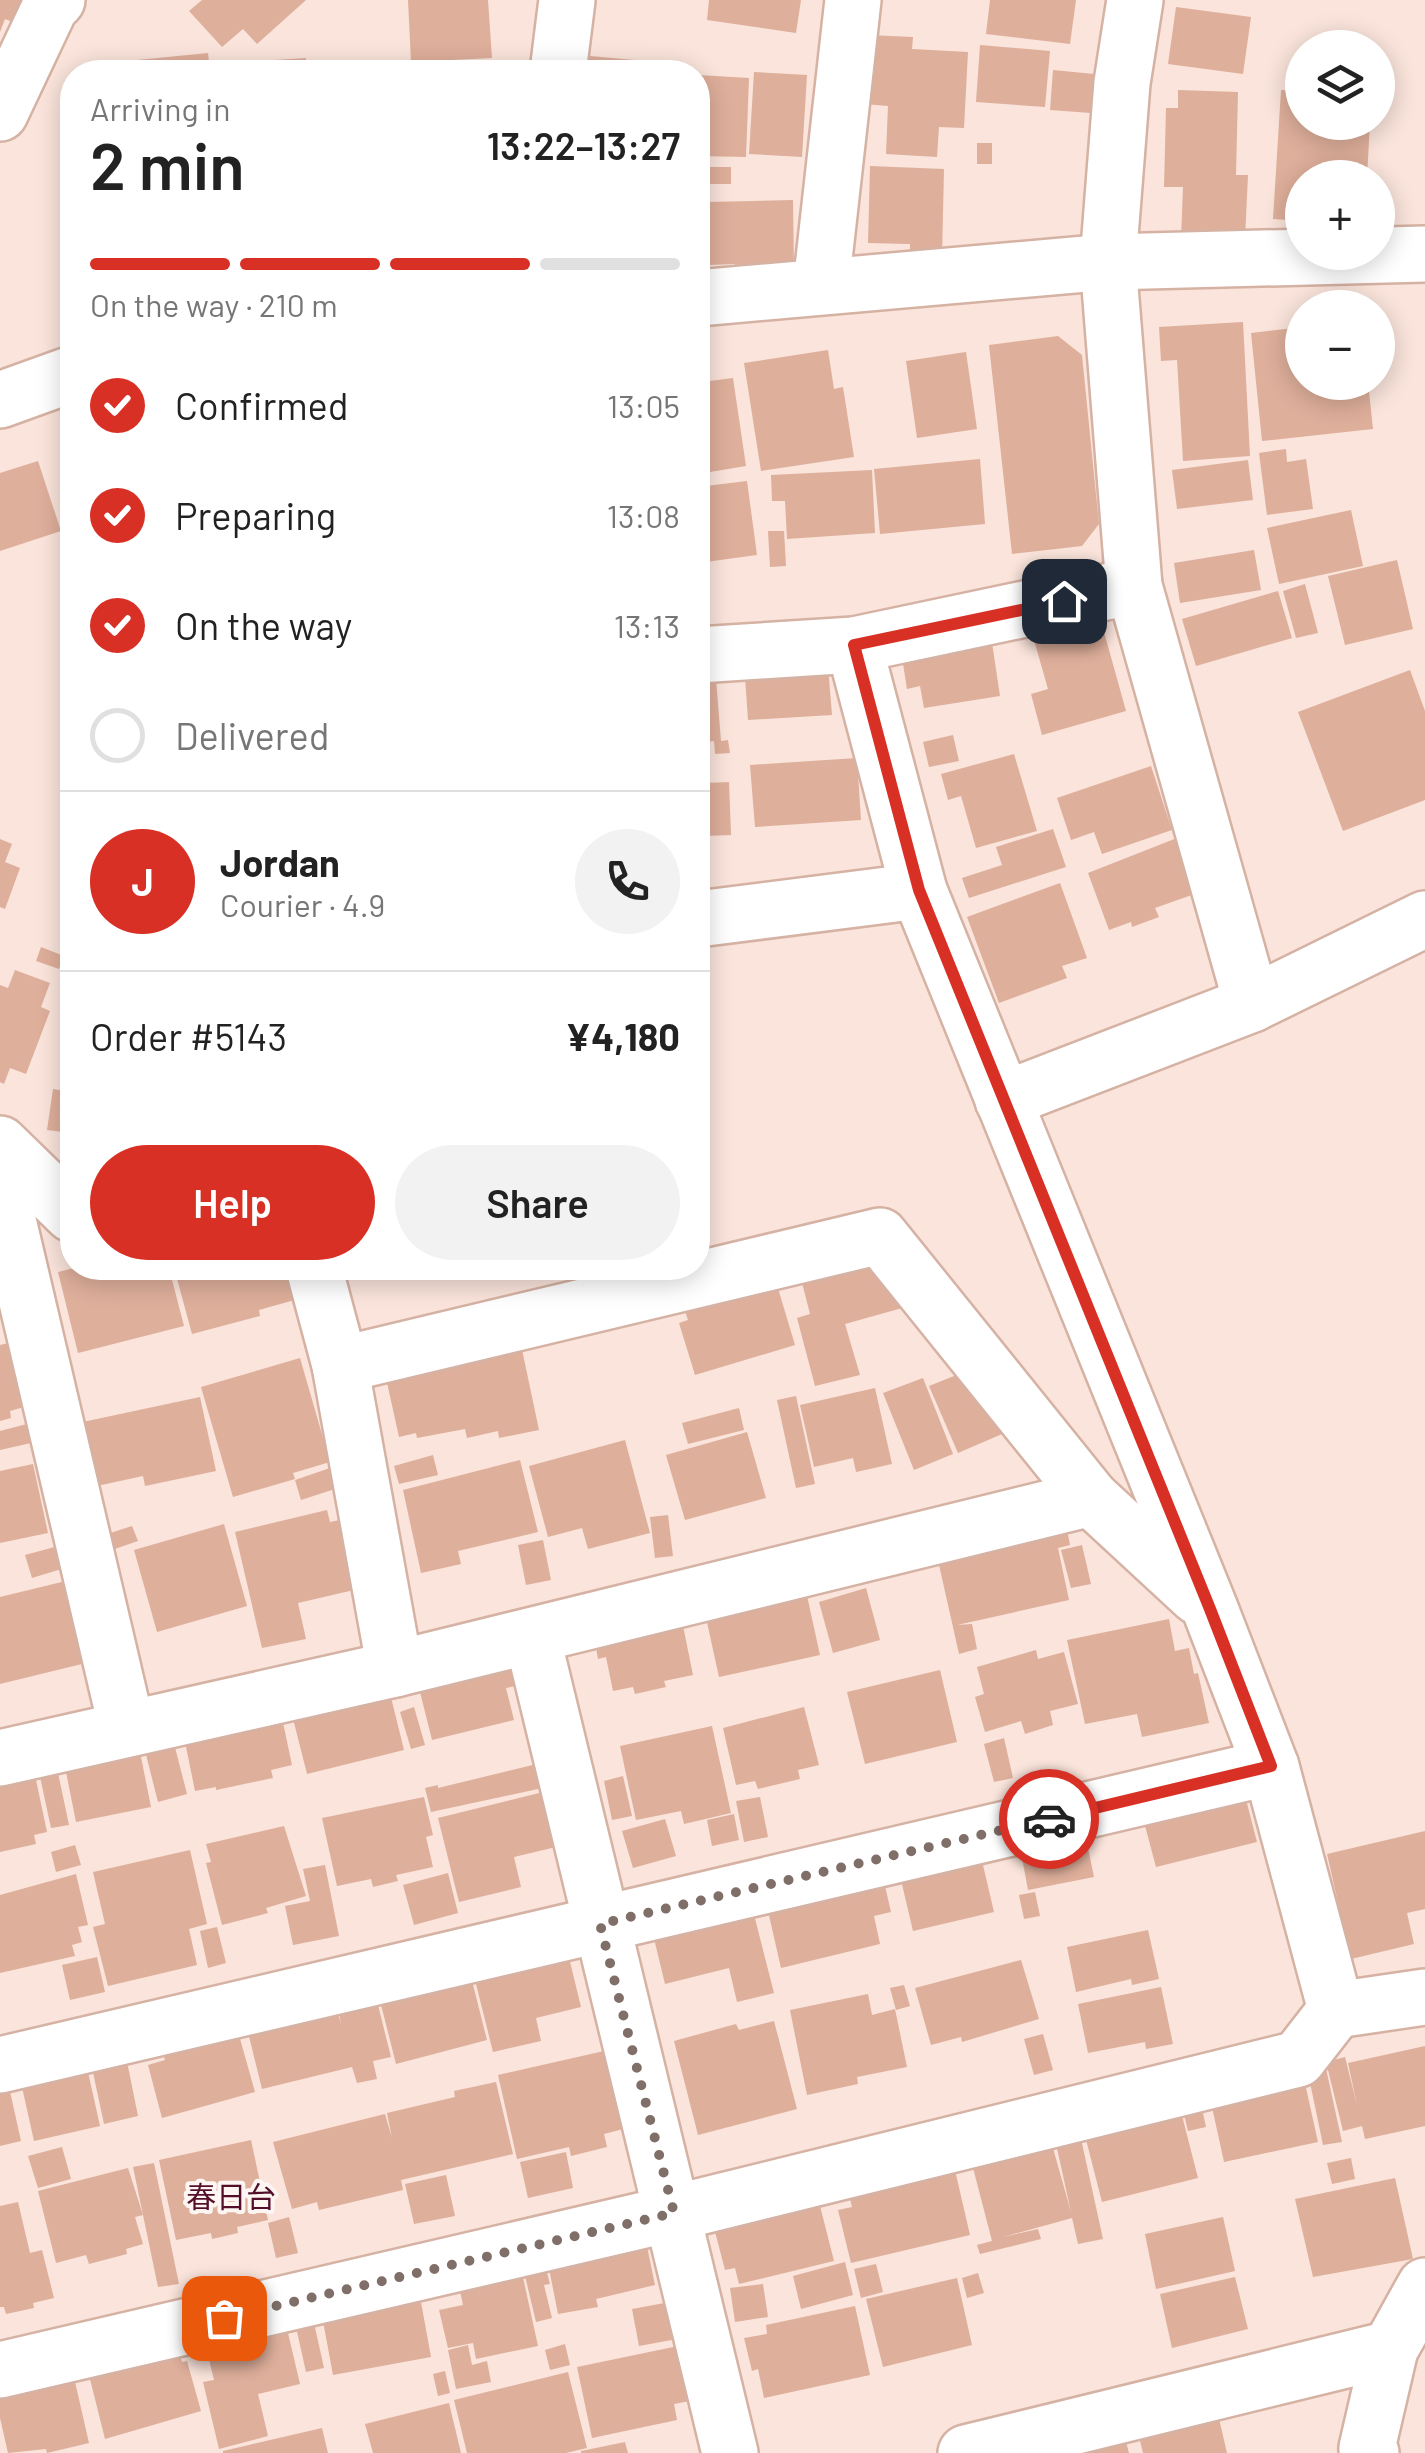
<!DOCTYPE html>
<html lang="en">
<head>
<meta charset="utf-8">
<style>
	body { margin:0; font-family:Barlow,"Noto Sans JP",sans-serif; background:#f2f2f2; color:#222; height:100vh; display:flex; flex-direction:column; font-size:38px; white-space:nowrap }
	* { box-sizing:border-box; margin:0 }
	p { font-size:32px; color:#767676 }
	.icon { flex:none; width:55px; height:55px; fill:none; stroke:currentColor; stroke-width:2; stroke-linecap:round; stroke-linejoin:round }
	.map { position:relative; flex:1; overflow:hidden }
	.side { position:absolute; left:60px; top:60px; width:650px; height:1220px; display:flex; flex-direction:column; background:#fff; border-radius:40px; box-shadow:0 5px 25px #0003 }
	.side>* { flex:none }
	.tools { position:absolute; left:1285px; top:30px; display:grid; gap:20px }
	.tools a { display:grid; place-items:center; width:110px; height:110px; border-radius:50%; background:#fff; box-shadow:0 5px 25px #0003; font-size:50px }
	.pin { position:absolute; display:grid; place-items:center; width:85px; height:85px; color:#fff; margin:-42px; border-radius:20px; box-shadow:0 5px 15px #0006 }
	.courier { position:absolute; display:grid; place-items:center; width:100px; height:100px; margin:-50px; border:8px solid #d93025; border-radius:50%; background:#fff; color:#222; box-shadow:0 2px 12px #0007 }
	.summary em { font-style:normal; font-weight:600 }
	.summary div { display:flex; flex-direction:column-reverse }
	.summary { display:flex; align-items:center; justify-content:space-between; height:170px; padding:0 30px }
	h1 { font-size:65px; font-weight:600; line-height:75px }
	.bar { display:grid; grid-template-columns:repeat(4,1fr); gap:15px 10px; align-content:center; height:120px; padding:0 30px }
	.bar i { height:12px; border-radius:8px; background:#e0e0e0 }
	.bar .active { background:#d93025 }
	.bar p { grid-column:span 4 }
	.line { display:flex; align-items:center; gap:25px; padding:0 30px; border-top:2px solid #e0e0e0 }
	.line div { flex:1 }
	.round { display:grid; place-items:center; flex:none; width:105px; height:105px; border-radius:52px; background:#f2f2f2 }
	ol { padding:0 30px; list-style:none }
	li { display:flex; align-items:center; gap:30px; height:110px }
	li p { margin-inline-start:auto }
	li .icon { padding:10px; border-radius:50%; background:#d93025; color:#fff; stroke-width:4 }
	li:last-child { color:#767676 }
	li i { width:55px; height:55px; border:5px solid #e0e0e0; border-radius:50% }
	.action { display:flex; gap:20px; margin-top:auto; padding:20px 30px }
	.action a { flex:1; height:115px; border-radius:60px; background:#d93025; color:#fff; font-size:40px; font-weight:600; line-height:115px; text-align:center }
	.action a+a { background:#f2f2f2; color:#222 }
	.map>svg:first-child { display:block }
</style>
</head>
<body>
<div class="map">
<svg width="1425" height="2453" viewBox="0 0 1425 2453">
	<rect width="100%" height="100%" fill="#fae4db"/>
	<g fill="#deaf9b">
		<path d="M0 0H39L27 28 5 19 0 32Z"/>
		<path d="M202 0H306L257 44 243 29 222 47 189 11Z"/>
		<path d="M408 0H488L492 58 411 62Z"/>
		<path d="M709 0H801L796 33 707 20Z"/>
		<path d="M990 0H1076L1070 44 986 34Z"/>
		<path d="M1176 7 1251 17 1243 74 1168 64Z"/>
		<path d="M868 35 913 37 912 49 968 52 964 128 939 127 937 157 886 154 888 106 864 104Z"/>
		<path d="M980 45 1050 51 1045 107 976 102Z"/>
		<path d="M208 53 210 70 236 67 237 72H138L137 60Z"/>
		<path d="M579 55 680 64V72H577Z"/>
		<path d="M306 58 307 72H243L242 62Z"/>
		<path d="M1053 70 1094 74 1091 113 1050 110Z"/>
		<path d="M754 72 807 75 802 157 749 154Z"/>
		<path d="M698 75 749 78 746 157 698 156Z"/>
		<path d="M1178 90 1238 92 1236 175H1248L1245 239 1181 238 1183 187H1164L1166 108H1178Z"/>
		<path d="M1281 90 1302 91V122H1370L1367 178H1302V221L1273 219Z"/>
		<rect x="977" y="143" width="15" height="21"/>
		<path d="M870 166 944 169 942 258 910 257V244L868 243Z"/>
		<rect x="698" y="167" width="33" height="17"/>
		<path d="M793 200 794 273 735 275V264L709 265 707 202Z"/>
		<path d="M1243 322 1250 456 1183 461 1177 360 1161 361 1159 327Z"/>
		<path d="M1302 327V382H1368L1373 429 1262 441 1251 333Z"/>
		<path d="M1058 336 1082 355 1099 524 1082 546 1012 554 989 345Z"/>
		<path d="M828 350 834 389 843 387 854 457 761 471 744 363Z"/>
		<path d="M966 352 977 429 917 438 906 361Z"/>
		<path d="M700 365 702 382 733 378 746 466 698 474Z"/>
		<path d="M1286 449 1287 462 1306 459 1313 509 1267 515 1259 453Z"/>
		<path d="M980 459 985 524 880 534 874 469Z"/>
		<path d="M1248 460 1253 500 1177 509 1172 470Z"/>
		<path d="M38 461 61 531 0 551V473Z"/>
		<path d="M872 470 875 533 787 539 785 501H772L771 475Z"/>
		<path d="M747 481 757 555 698 563V487Z"/>
		<path d="M1351 510 1363 566 1279 584 1267 528Z"/>
		<path d="M768 531H784L786 566 770 567Z"/>
		<path d="M1254 550 1261 590 1180 603 1174 563Z"/>
		<path d="M1397 560 1413 629 1345 645 1328 576Z"/>
		<path d="M1305 584 1318 633 1296 638 1283 591Z"/>
		<path d="M1278 591 1292 638 1196 666 1182 619Z"/>
		<path d="M1101 621 1126 711 1042 735 1031 694 1048 689 1034 640Z"/>
		<path d="M991 636 1000 696 924 708 920 686 907 689 901 651Z"/>
		<path d="M826 642 832 715 748 720 743 648Z"/>
		<path d="M714 654 721 741 728 740 730 753 715 754 714 741 698 743V656Z"/>
		<path d="M1410 670 1425 711V800L1343 831 1298 712Z"/>
		<path d="M953 735 959 761 929 767 923 742Z"/>
		<path d="M1014 754 1037 831 976 848 961 796 948 800 941 774Z"/>
		<path d="M857 758 861 820 755 827 750 765Z"/>
		<path d="M1151 766 1172 830 1102 854 1094 832 1071 840 1057 798Z"/>
		<path d="M704 772 705 783 729 782 731 835 704 836V843H698V773Z"/>
		<path d="M1053 829 1066 867 969 898 962 878 1002 865 996 847Z"/>
		<path d="M1182 836 1203 891 1155 908 1159 917 1132 927 1131 922 1109 930 1088 873Z"/>
		<path d="M0 839 12 844 5 862 20 868 5 909 0 907Z"/>
		<path d="M1060 883 1087 958 1062 966 1067 978 999 1003 967 917Z"/>
		<path d="M41 947 64 956 59 969 36 961Z"/>
		<path d="M15 970 50 983 41 1007 50 1011 26 1074 10 1068 4 1084 0 1082V985L8 988Z"/>
		<path d="M53 1089 72 1092 71 1133 47 1130Z"/>
		<path d="M883 1253 920 1303 845 1324 860 1375 815 1386 797 1318 810 1314 799 1271Z"/>
		<path d="M74 1268H134L135 1272 154 1268 156 1276 170 1272 184 1326 78 1353 58 1272Z"/>
		<path d="M205 1268H289L298 1299 259 1310 260 1316 192 1334 176 1275Z"/>
		<path d="M774 1275 795 1345 695 1375 679 1323 688 1320 682 1303Z"/>
		<path d="M520 1340 539 1430 499 1438 498 1431 467 1438 465 1429 417 1438 416 1433 399 1437 384 1369Z"/>
		<path d="M8 1343 24 1407 10 1411 11 1418 0 1421V1345Z"/>
		<path d="M300 1358 330 1462 293 1473 295 1479 233 1497 201 1387Z"/>
		<path d="M974 1368 1002 1434 958 1453 929 1386Z"/>
		<path d="M923 1378 953 1454 914 1470 883 1393Z"/>
		<path d="M875 1388 892 1464 856 1472 853 1458 814 1467 800 1405Z"/>
		<path d="M796 1396 815 1484 796 1488 777 1400Z"/>
		<path d="M200 1397 216 1471 145 1486 143 1476 92 1487 78 1423Z"/>
		<path d="M739 1408 744 1430 688 1444 682 1423Z"/>
		<path d="M27 1424 31 1443 0 1450V1431Z"/>
		<path d="M747 1432 766 1498 685 1520 666 1455Z"/>
		<path d="M625 1440 650 1533 588 1549 582 1528 548 1537 529 1466Z"/>
		<path d="M433 1455 438 1475 399 1484 394 1466Z"/>
		<path d="M520 1460 538 1532 458 1551 461 1564 421 1573 403 1490Z"/>
		<path d="M33 1464 48 1533 0 1543V1471Z"/>
		<path d="M330 1468 338 1488 301 1500 295 1480Z"/>
		<path d="M327 1510 330 1522 354 1517 371 1586 298 1603 306 1639 262 1648 235 1532Z"/>
		<path d="M668 1515 673 1556 655 1558 650 1517Z"/>
		<path d="M1064 1515 1070 1545 1058 1548 1069 1600 957 1625 972 1624 977 1649 959 1654 935 1547Z"/>
		<path d="M224 1524 247 1606 157 1632 134 1550Z"/>
		<path d="M132 1526 138 1541 106 1552 101 1536Z"/>
		<path d="M543 1540 551 1580 526 1585 518 1545Z"/>
		<path d="M62 1545 68 1567 32 1578 25 1555Z"/>
		<path d="M1082 1545 1091 1584 1071 1588 1061 1550Z"/>
		<path d="M70 1580 90 1662 0 1684V1597Z"/>
		<path d="M804 1582 820 1655 719 1677 703 1604Z"/>
		<path d="M866 1588 880 1640 833 1653 819 1602Z"/>
		<path d="M680 1611 693 1675 664 1681 666 1687 635 1694 633 1687 613 1691 606 1657 598 1659 593 1629Z"/>
		<path d="M1169 1619 1175 1651 1189 1648 1194 1674 1198 1673 1209 1723 1142 1737 1137 1714 1085 1724 1067 1640Z"/>
		<path d="M1036 1650 1038 1659 1064 1652 1078 1704 1050 1711 1053 1725 1025 1734 1021 1721 985 1732 975 1697 984 1694 977 1667Z"/>
		<path d="M514 1657 521 1685 506 1688 514 1720 432 1740 414 1668Z"/>
		<path d="M940 1670 957 1742 865 1764 847 1692Z"/>
		<path d="M385 1673 404 1750 307 1774 287 1695Z"/>
		<path d="M278 1699 292 1765 271 1770 273 1778 216 1790V1787L195 1791 181 1722Z"/>
		<path d="M414 1707 425 1745 411 1749 400 1712Z"/>
		<path d="M804 1707 819 1765 798 1770 800 1779 758 1789 755 1781 736 1785 723 1728Z"/>
		<path d="M168 1720 187 1794 158 1802 139 1727Z"/>
		<path d="M712 1726 731 1813 684 1824 681 1811 636 1820 620 1746Z"/>
		<path d="M137 1737 151 1807 76 1822 62 1752Z"/>
		<path d="M1004 1738 1013 1778 994 1782 984 1744Z"/>
		<path d="M54 1754 69 1825 51 1828 36 1758Z"/>
		<path d="M32 1761 47 1832 34 1835 36 1844 0 1852V1768Z"/>
		<path d="M541 1763 547 1787 431 1812 425 1788 438 1785V1788Z"/>
		<path d="M623 1776 632 1816 612 1820 604 1781Z"/>
		<path d="M1243 1788 1257 1842 1156 1867 1140 1807Z"/>
		<path d="M543 1792 556 1847 514 1857 521 1887 459 1902 438 1818Z"/>
		<path d="M424 1797 433 1835 426 1837 433 1867 396 1875 398 1881 373 1887 371 1879 337 1886 322 1818Z"/>
		<path d="M760 1797 768 1837 744 1842 736 1801Z"/>
		<path d="M734 1814 739 1840 712 1846 707 1820Z"/>
		<path d="M665 1819 676 1856 633 1868 622 1831Z"/>
		<path d="M1083 1824 1094 1877 1028 1890 1018 1837Z"/>
		<path d="M284 1826 306 1896 266 1908 268 1913 222 1925 206 1863 211 1862 206 1844Z"/>
		<path d="M1425 1831V1909L1407 1913 1414 1944 1351 1959 1327 1854Z"/>
		<path d="M978 1844 994 1912 913 1931 897 1863Z"/>
		<path d="M75 1845 81 1865 56 1872 51 1852Z"/>
		<path d="M190 1850 207 1924 189 1929 197 1965 108 1986 93 1927 105 1924 93 1872Z"/>
		<path d="M879 1860 891 1912 874 1916 880 1944 781 1968 765 1898Z"/>
		<path d="M325 1865 339 1936 293 1945 285 1906 310 1901 303 1869Z"/>
		<path d="M448 1873 458 1913 414 1925 403 1885Z"/>
		<path d="M76 1874 88 1925 78 1927 82 1942 72 1945 75 1956 0 1973V1895Z"/>
		<path d="M1035 1892 1040 1916 1024 1919 1019 1895Z"/>
		<path d="M749 1895 774 1993 737 2002 729 1968 665 1984 651 1926Z"/>
		<path d="M217 1927 226 1963 208 1968 200 1931Z"/>
		<path d="M1148 1930 1159 1979 1132 1985 1131 1979 1076 1992 1067 1947Z"/>
		<path d="M565 1941 581 2007 536 2018 541 2041 493 2052 471 1964Z"/>
		<path d="M97 1957 105 1992 70 2000 62 1965Z"/>
		<path d="M466 1957 487 2040 396 2064 375 1981Z"/>
		<path d="M1021 1960 1039 2019 962 2042 961 2037 931 2045 915 1988Z"/>
		<path d="M373 1985 391 2057 373 2061 377 2079 357 2083 352 2067 262 2089 244 2016 333 1995 341 2024 338 2006Z"/>
		<path d="M904 1985 910 2006 896 2010 890 1988Z"/>
		<path d="M1161 1987 1173 2044 1146 2049 1145 2042 1088 2053 1078 2004Z"/>
		<path d="M868 1994 872 2015 895 2009 907 2067 857 2077 858 2084 807 2095 790 2010Z"/>
		<path d="M233 2014 255 2092 162 2118 148 2065 165 2060 157 2035Z"/>
		<path d="M774 2021 797 2109 698 2135 674 2041 736 2024 739 2030Z"/>
		<path d="M1043 2034 1053 2070 1034 2075 1024 2039Z"/>
		<path d="M123 2042 138 2116 104 2124 88 2049Z"/>
		<path d="M1425 2046V2126L1365 2139 1362 2126 1343 2131 1326 2062 1345 2057 1357 2105 1348 2063Z"/>
		<path d="M604 2051 623 2129 604 2134 607 2147 571 2156 569 2147 517 2159 498 2075Z"/>
		<path d="M84 2054 100 2126 34 2141 18 2069Z"/>
		<path d="M1325 2064 1342 2142 1323 2145 1307 2068Z"/>
		<path d="M1302 2070 1318 2142 1224 2162 1210 2098Z"/>
		<path d="M7 2078 21 2141 0 2146V2080Z"/>
		<path d="M496 2082 513 2154 401 2180 403 2190 319 2210 317 2202 292 2209 273 2142 385 2114 392 2138 387 2113 455 2097 454 2091Z"/>
		<path d="M1199 2094 1206 2127 1188 2131 1180 2097Z"/>
		<path d="M1178 2100 1198 2178 1102 2202 1082 2124Z"/>
		<path d="M1078 2125 1103 2239 1078 2244 1072 2218 1003 2237 1038 2229 1041 2239 980 2254 977 2245 992 2241 972 2164 1049 2134 1071 2212 1053 2130Z"/>
		<path d="M251 2140 268 2220 237 2227 238 2233 212 2239 211 2233 176 2240 159 2160Z"/>
		<path d="M62 2147 71 2179 38 2188 28 2156Z"/>
		<path d="M566 2152 573 2188 528 2198 520 2162Z"/>
		<path d="M951 2153 970 2235 851 2263 838 2210 852 2207 848 2191Z"/>
		<path d="M1351 2158 1355 2179 1332 2184 1327 2163Z"/>
		<path d="M154 2163 179 2284 158 2287 133 2167Z"/>
		<path d="M128 2168 143 2215 135 2217 143 2244 126 2249 127 2254 89 2264 86 2255 56 2263 38 2191Z"/>
		<path d="M446 2175 455 2216 414 2224 405 2184Z"/>
		<path d="M1395 2178 1413 2259 1313 2277 1295 2199Z"/>
		<path d="M818 2198 834 2261 739 2284 735 2268 725 2270 713 2224Z"/>
		<path d="M18 2202 30 2253 42 2250 54 2298 33 2303 34 2308 6 2314 4 2307H0V2206Z"/>
		<path d="M289 2217 298 2253 276 2258 268 2223Z"/>
		<path d="M1223 2217 1235 2271 1156 2289 1145 2234Z"/>
		<path d="M643 2227 655 2285 596 2299 598 2307 558 2314 546 2253Z"/>
		<path d="M541 2250 550 2284 544 2285 552 2318 536 2322 520 2255Z"/>
		<path d="M519 2259 538 2346 476 2359 473 2343 448 2348 439 2310 463 2305 456 2272Z"/>
		<path d="M845 2262 853 2295 801 2309 793 2276Z"/>
		<path d="M876 2264 883 2292 861 2298 854 2269Z"/>
		<path d="M978 2273 984 2293 967 2298 962 2278Z"/>
		<path d="M1235 2277 1248 2329 1172 2348 1160 2294Z"/>
		<path d="M957 2278 972 2345 883 2367 866 2299Z"/>
		<path d="M406 2284 410 2304 421 2302 431 2357 333 2375 320 2305Z"/>
		<path d="M763 2284 768 2317 735 2322 730 2288Z"/>
		<path d="M670 2302 677 2339 639 2346 632 2309Z"/>
		<path d="M310 2305 324 2368 306 2372 292 2309Z"/>
		<path d="M855 2306 870 2375 764 2398 758 2369 752 2371 744 2338 767 2334 766 2325Z"/>
		<path d="M284 2316 300 2384 258 2394 268 2436 219 2449 203 2382 214 2380 202 2330Z"/>
		<path d="M177 2344 182 2362 187 2361 201 2411 105 2439 86 2363Z"/>
		<path d="M565 2344 570 2365 550 2370 545 2350Z"/>
		<path d="M468 2345 472 2365 487 2361 491 2382 456 2389 448 2350Z"/>
		<path d="M683 2345 690 2401 674 2404 677 2420 592 2438 577 2367Z"/>
		<path d="M70 2360 89 2443 47 2453 46 2449 8 2453 0 2418V2377Z"/>
		<path d="M445 2371 450 2393 438 2396 433 2374Z"/>
		<path d="M568 2372 587 2448 566 2453H467L454 2400Z"/>
		<path d="M449 2403 461 2453H373L365 2424Z"/>
		<path d="M1217 2410 1227 2453H1143L1137 2428Z"/>
		<path d="M322 2428 328 2453H223V2451Z"/>
		<path d="M1125 2438 1129 2453H1035Z"/>
		<path d="M625 2442 628 2453H581V2451Z"/>
	</g>
	<g fill="none" stroke-linecap="round" stroke-linejoin="round">
		<defs>
			<g id="minor">
				<path d="M1135 0 1122 83 1108 262 1134 586 1252 1004"/>
				<path d="M558 72 567 0"/>
				<path d="M0 113 50 7 57 0"/>
				<path d="M821 286 853 0"/>
				<path d="M698 298 1108 262 1425 254"/>
				<path d="M0 400 72 374"/>
				<path d="M854 645 919 891 1210 1609 1271 1767 1336 2010"/>
				<path d="M698 655 854 645 1134 586"/>
				<path d="M698 919 919 891"/>
				<path d="M1003 1100 1252 1004 1425 919"/>
				<path d="M0 1144 72 1214"/>
				<path d="M0 1186 127 1729"/>
				<path d="M314 1268 340 1365 880 1236 1091 1498 1197 1596"/>
				<path d="M340 1365 395 1669"/>
				<path d="M532 1636 730 2453"/>
				<path d="M0 1758 395 1669 1091 1498"/>
				<path d="M0 2065 1271 1767"/>
				<path d="M0 2370 674 2213 1298 2059 1336 2010 1425 1997"/>
				<path d="M966 2453 1390 2349"/>
				<path d="M1371 2453 1367 2448 1390 2349 1425 2286"/>
			</g>
		</defs>
		<use href="#minor" stroke="#d5b2a3" stroke-width="60"/>
		<use href="#minor" stroke="#fff" stroke-width="55"/>
	</g>
	<g fill="none" stroke-linecap="round" stroke-linejoin="round">
		<path stroke="#806f69" stroke-width="10" stroke-dasharray="0 18" d="M224 2318 674 2213 600 1924 1049 1819"/>
		<path stroke="#d93025" stroke-width="12" d="M1049 1819 1271 1766 1210 1609 919 890 854 645 1064 601"/>
	</g>
	<g text-anchor="middle" stroke-width="8" stroke-linejoin="round" paint-order="stroke">
		<g font-size="30" fill="#530f29" stroke="#fcf5f2">
			<text x="231" y="2208">春日台</text>
		</g>
	</g>
</svg>
<div class="tools">
<a><svg class="icon" aria-label="layers" viewBox="0 0 24 24"><path d="M12 4l9 5-9 5-9-5zM3 14l9 5 9-5"/></svg></a>
<a>+</a>
<a>−</a>
</div>
<div class="pin" style="left:224px;top:2318px;background:#ea580c"><svg class="icon" aria-label="bag" viewBox="0 0 24 24"><path d="M5 8h14l-1 12H6zM9 8a3 3 0 0 1 6 0"/></svg></div>
<div class="pin" style="left:1064px;top:601px;background:#1f2937"><svg class="icon" aria-label="home" viewBox="0 0 24 24"><path d="M3 11l9-7 9 7M6 9v11h12V9"/></svg></div>
<div class="courier" style="left:1049px;top:1819px"><svg class="icon" aria-label="car" viewBox="0 0 24 24"><path d="M5 17H2v-5l4-1 3-4h7l3 4 3 1v5h-3M9 17h6M6 11h13"/><circle cx="7" cy="17" r="2"/><circle cx="17" cy="17" r="2"/></svg></div>
<section class="side">
<div class="summary"><div><h1>2 min</h1><p>Arriving in</p></div><em>13:22–13:27</em></div>
<div class="bar"><i class="active"></i><i class="active"></i><i class="active"></i><i></i><p>On the way · 210 m</p></div>
<ol>
<li><svg class="icon" aria-label="check" viewBox="0 0 24 24"><path d="M5 12l5 5 9-10"/></svg>Confirmed<p>13:05</p></li>
<li><svg class="icon" aria-label="check" viewBox="0 0 24 24"><path d="M5 12l5 5 9-10"/></svg>Preparing<p>13:08</p></li>
<li><svg class="icon" aria-label="check" viewBox="0 0 24 24"><path d="M5 12l5 5 9-10"/></svg>On the way<p>13:13</p></li>
<li><i></i>Delivered</li>
</ol>
<div class="line" style="height:180px"><b class="round" style="background:#d93025;color:#fff">J</b><div><b>Jordan</b><p>Courier · 4.9</p></div><a class="round"><svg class="icon" aria-label="phone" viewBox="0 0 24 24"><path d="M5 4h4l2 5-3 2q2 4 5 5l2-3 5 2v4C11 20 4 13 5 4z"/></svg></a></div>
<div class="line" style="height:130px"><div>Order #5143</div><b>¥4,180</b></div>
<div class="action"><a>Help</a><a>Share</a></div>
</section>
</div>
</body>
</html>
